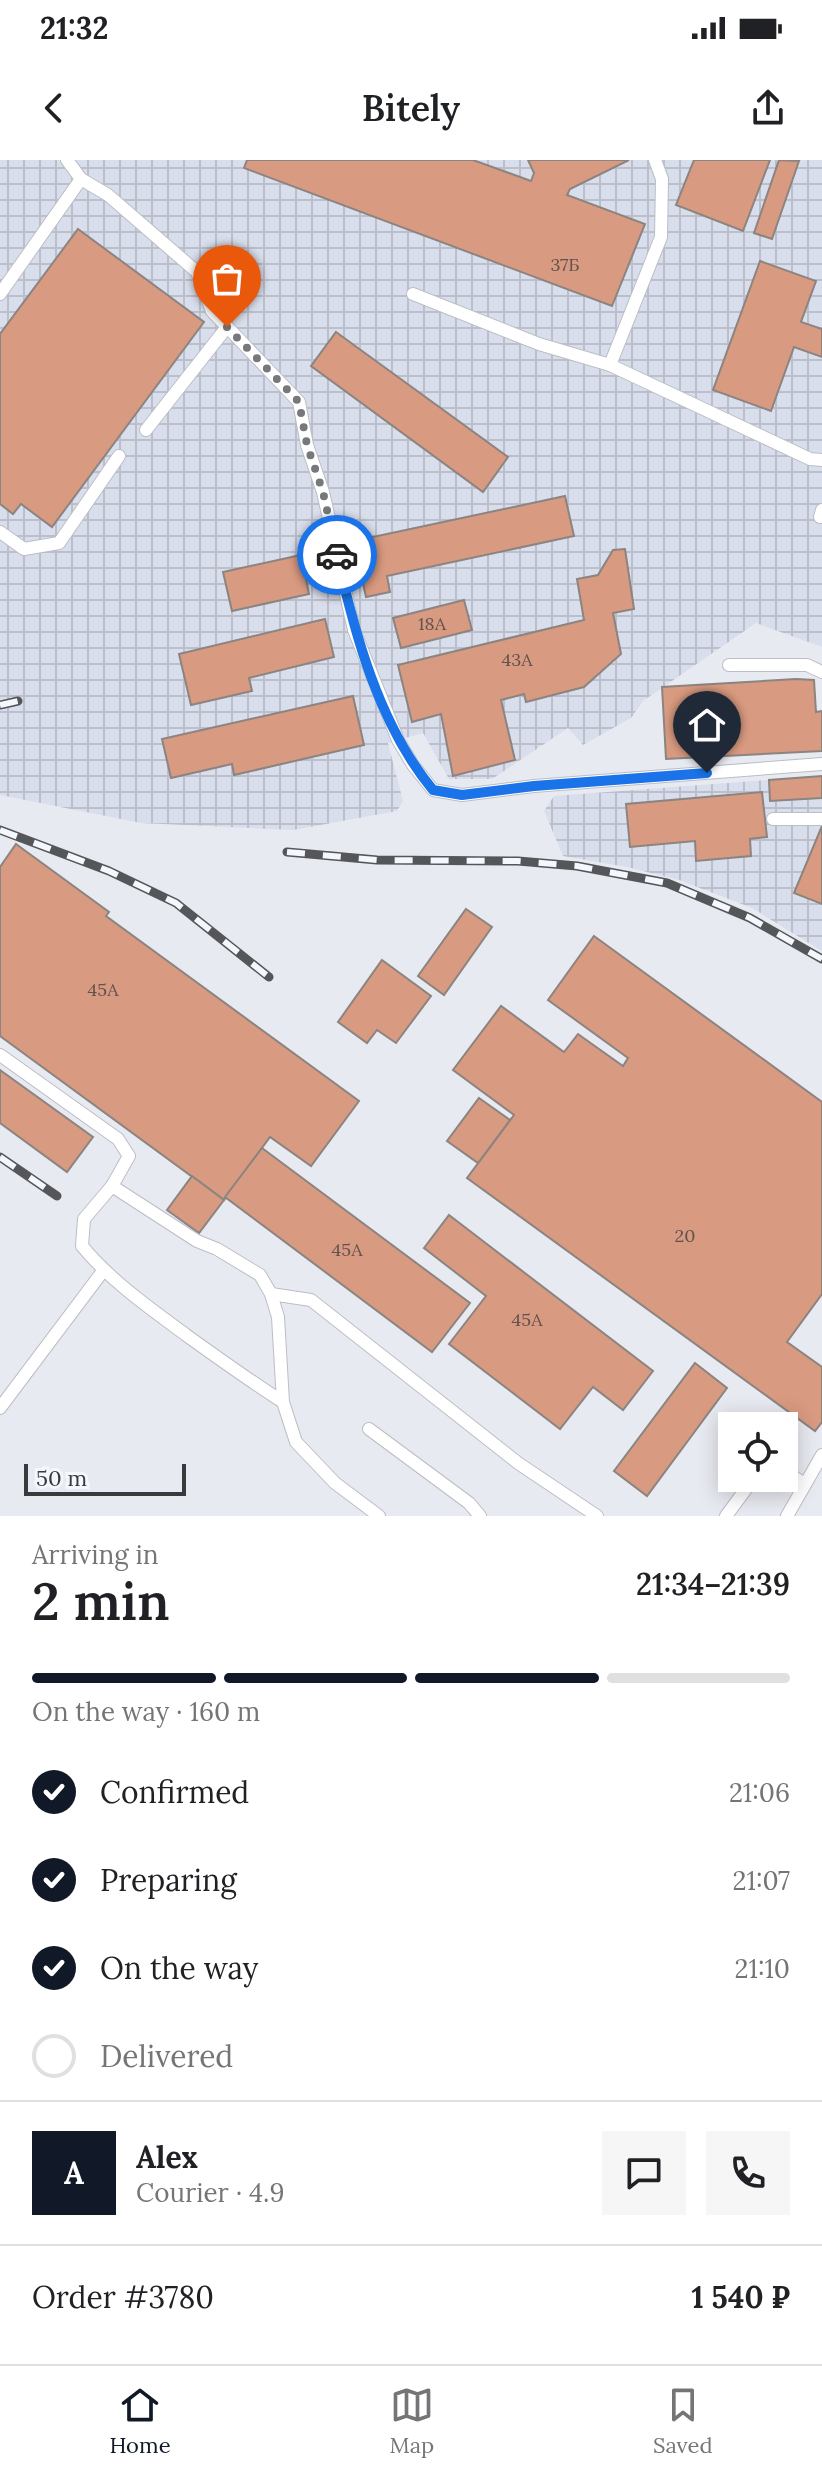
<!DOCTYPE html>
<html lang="en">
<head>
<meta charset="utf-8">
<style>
	body { margin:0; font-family:Lora,serif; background:#f6f6f6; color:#202124; height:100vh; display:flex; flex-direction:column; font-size:30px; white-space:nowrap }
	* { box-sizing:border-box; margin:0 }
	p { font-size:26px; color:#757577 }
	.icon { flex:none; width:44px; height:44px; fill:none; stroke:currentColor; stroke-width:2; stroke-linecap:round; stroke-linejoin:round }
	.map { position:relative; height:1356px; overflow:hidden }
	.drawer { display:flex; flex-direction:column; background:#fff; flex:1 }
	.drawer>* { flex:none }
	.buttons { position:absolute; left:718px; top:1252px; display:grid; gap:16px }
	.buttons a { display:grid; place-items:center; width:80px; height:80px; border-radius:0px; background:#fff; box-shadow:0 4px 20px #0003; font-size:40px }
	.scale { position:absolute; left:24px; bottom:20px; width:162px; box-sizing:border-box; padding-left:8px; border:4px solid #3a3a3d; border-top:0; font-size:22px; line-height:28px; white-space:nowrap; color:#3a3a3d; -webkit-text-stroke:6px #f5f7fe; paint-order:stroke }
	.pin { position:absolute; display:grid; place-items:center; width:68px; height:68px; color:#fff; margin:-82px -34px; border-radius:50% 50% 50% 0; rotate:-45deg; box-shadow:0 0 8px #0007 }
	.pin .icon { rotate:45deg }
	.courier { position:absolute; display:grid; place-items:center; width:80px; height:80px; margin:-40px; border:6px solid #1a73e8; border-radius:50%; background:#fff; color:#222; box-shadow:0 2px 10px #0007 }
	.head em { font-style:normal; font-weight:600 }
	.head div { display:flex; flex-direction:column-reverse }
	.head { display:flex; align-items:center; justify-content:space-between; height:136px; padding:0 32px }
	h1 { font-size:52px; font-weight:600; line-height:60px }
	.bar { display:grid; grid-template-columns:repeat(4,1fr); gap:12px 8px; align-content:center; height:96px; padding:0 32px }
	.bar i { height:10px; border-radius:6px; background:#e0e0e0 }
	.bar .on { background:#111827 }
	.bar p { grid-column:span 4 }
	.line { display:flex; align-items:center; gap:20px; padding:0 32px; border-top:2px solid #e0e0e0 }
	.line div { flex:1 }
	.round { display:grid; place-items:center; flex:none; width:84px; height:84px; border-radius:0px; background:#f6f6f6 }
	ol { padding:0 32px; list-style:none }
	li { display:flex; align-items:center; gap:24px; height:88px }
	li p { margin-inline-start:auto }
	li .icon { padding:8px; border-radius:50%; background:#111827; color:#fff; stroke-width:4 }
	li:last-child { color:#757577 }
	li i { width:44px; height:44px; border:4px solid #e0e0e0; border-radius:50% }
	.status { display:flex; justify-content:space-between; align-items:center; height:56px; padding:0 40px; background:#fff; direction:ltr }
	.status svg { height:22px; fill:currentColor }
	header { display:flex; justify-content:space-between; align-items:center; height:104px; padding:0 32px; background:#fff; font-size:36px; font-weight:600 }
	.menu { display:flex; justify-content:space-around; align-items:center; height:112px; border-top:2px solid #e0e0e0; background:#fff; font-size:22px; color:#757577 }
	.menu a { display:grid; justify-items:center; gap:4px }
	.menu .on { color:#111827 }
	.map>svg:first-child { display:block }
</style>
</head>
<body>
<div class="status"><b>21:32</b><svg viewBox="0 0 49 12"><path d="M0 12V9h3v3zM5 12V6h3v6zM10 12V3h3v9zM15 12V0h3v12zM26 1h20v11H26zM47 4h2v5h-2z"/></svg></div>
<header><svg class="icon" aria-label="back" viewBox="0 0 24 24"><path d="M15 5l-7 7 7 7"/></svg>Bitely<svg class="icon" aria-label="share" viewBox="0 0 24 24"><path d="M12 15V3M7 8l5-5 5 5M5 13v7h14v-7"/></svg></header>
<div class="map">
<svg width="822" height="1356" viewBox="0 0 822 1356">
	<defs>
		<pattern id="industrial-grid" width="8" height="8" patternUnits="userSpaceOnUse" patternTransform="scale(2)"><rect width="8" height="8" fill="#d9deec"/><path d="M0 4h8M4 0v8" fill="none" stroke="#bbbfcb"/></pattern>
	</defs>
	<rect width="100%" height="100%" fill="#e8eaf1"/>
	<g fill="url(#industrial-grid)">
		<path d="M0 0H822V487L756 463 643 541 631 558 583 585 568 568 492 619H449L423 573 388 583 403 641 397 651 293 670 141 663 0 635Z"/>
		<path d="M822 616V791L752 748 679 720 627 707 563 696 544 651 554 636Z"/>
	</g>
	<g fill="#d89a80" stroke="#8b8481" stroke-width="2">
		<path d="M247 0H473L531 21 534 13 528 0H629L570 29 567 35 645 64 612 146 244 8Z"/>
		<path d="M694 0H770L743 71 676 45Z"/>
		<path d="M779 0 799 1 772 79 754 73Z"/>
		<path d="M78 69 204 162 52 367 21 344 13 354 0 344V174Z"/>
		<path d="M760 101 816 121 801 162 822 169V197L794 187 771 251 713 230Z"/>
		<path d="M336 172 508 297 483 332 311 206Z"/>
		<path d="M565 336 574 376 387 416 390 432 366 437 354 381Z"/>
		<path d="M625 389 634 449 613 453 621 494 584 527 526 542 524 534 501 540 515 600 453 616 441 554 412 562 398 505 584 460 577 419 598 415 613 390Z"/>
		<path d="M301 395 309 434 232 451 223 412Z"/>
		<path d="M464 440 472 470 401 488 393 458Z"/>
		<path d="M325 459 334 497 249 518 252 531 191 545 179 494Z"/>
		<path d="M796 519 814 520 816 552 822 551V591L666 599 662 527Z"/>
		<path d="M353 536 364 585 234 615 232 604 171 618 162 579Z"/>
		<path d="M822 616V638L770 641 769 620Z"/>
		<path d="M762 632 767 677 750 679 751 696 696 701 695 681 630 687 626 644Z"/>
		<path d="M822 666V744L794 733Z"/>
		<path d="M16 684 109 752 106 756 359 941 311 1006 270 977 224 1040 0 876V707Z"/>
		<path d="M466 749 492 767 444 835 418 816Z"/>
		<path d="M594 776 822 942V1134L787 1182 822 1207V1262L815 1271 467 1018 514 955 453 910 501 846 564 892 578 874 623 906 628 898 548 840Z"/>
		<path d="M382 800 431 836 396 883 377 870 367 883 338 862Z"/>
		<path d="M0 910 93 977 67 1012 0 963Z"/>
		<path d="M479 938 510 960 478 1003 447 981Z"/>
		<path d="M262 988 470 1143 432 1192 225 1037Z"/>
		<path d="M192 1016 224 1040 199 1073 167 1050Z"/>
		<path d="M449 1055 653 1211 623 1250 593 1227 560 1269 449 1184 486 1136 424 1088Z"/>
		<path d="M695 1203 727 1228 647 1336 614 1311Z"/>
	</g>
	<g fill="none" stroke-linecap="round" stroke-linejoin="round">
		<defs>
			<g id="lane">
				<path d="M67 0 81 19 108 35 197 112 212 151 299 242 307 285 323 332 354 470 398 580 413 605 433 630 462 635 534 626 822 604"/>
				<path d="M0 134 81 19"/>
				<path d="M413 134 539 184 610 205 810 299 822 300"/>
				<path d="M610 205 661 77 662 19 655 0"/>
				<path d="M146 270 227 167"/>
				<path d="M820 357 822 350"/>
				<path d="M0 372 24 389 59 383 119 296"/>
				<path d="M729 505H807L822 512"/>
				<path d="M773 659H822"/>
				<path d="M0 895 118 979 129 996 112 1026"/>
				<path d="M271 1134 311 1140 518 1303 597 1356"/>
				<path d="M283 1242C250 1221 218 1198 186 1175 148 1147 111 1121 82 1086L84 1059 112 1026 197 1081 217 1089 260 1115 271 1134 278 1157 283 1242 296 1282 335 1323 379 1356"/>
				<path d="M0 1248 103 1111"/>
				<path d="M369 1269 469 1343 480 1356"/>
				<path d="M784 1310 804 1324"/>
				<path d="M726 1356 754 1318"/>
				<path d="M787 1356 822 1295"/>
			</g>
		</defs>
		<use href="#lane" stroke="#bcbec5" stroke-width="14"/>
		<use href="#lane" stroke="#fff" stroke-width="12"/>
		<defs>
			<g id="rail">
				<path d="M0 545 18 541"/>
				<path d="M0 670 109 711 176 743 269 817"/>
				<path d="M287 692 377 700 518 701 577 706 667 723 750 758 822 799"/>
				<path d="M0 997 57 1036"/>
			</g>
		</defs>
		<use href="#rail" stroke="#555659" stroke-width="9"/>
		<use href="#rail" stroke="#f5f7fe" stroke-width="6" stroke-dasharray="18" stroke-linecap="butt"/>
	</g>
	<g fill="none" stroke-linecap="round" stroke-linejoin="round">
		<path stroke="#77787c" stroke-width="8" stroke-dasharray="0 14.4" d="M227 167 299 242 307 285 323 332 337 395"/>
		<path stroke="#1a73e8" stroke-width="10" d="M337 395C355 475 379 565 433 630L462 635 534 626 707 613"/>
	</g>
	<g text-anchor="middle" stroke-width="7" stroke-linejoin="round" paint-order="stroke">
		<g font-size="18" fill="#62524e">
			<text x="565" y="111">37Б</text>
			<text x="432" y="470">18А</text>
			<text x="517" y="506">43А</text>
			<text x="103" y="836">45А</text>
			<text x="685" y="1082">20</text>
			<text x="347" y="1096">45А</text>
			<text x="527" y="1166">45А</text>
		</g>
	</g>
</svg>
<div class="buttons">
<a><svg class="icon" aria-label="locate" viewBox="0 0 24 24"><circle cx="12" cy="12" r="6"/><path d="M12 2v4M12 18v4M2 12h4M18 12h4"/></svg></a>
</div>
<div class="scale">50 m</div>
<div class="pin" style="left:227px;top:167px;background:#ea580c"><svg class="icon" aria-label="bag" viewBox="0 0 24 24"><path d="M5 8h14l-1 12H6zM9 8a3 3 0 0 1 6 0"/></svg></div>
<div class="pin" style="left:707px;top:613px;background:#1f2937"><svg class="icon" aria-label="home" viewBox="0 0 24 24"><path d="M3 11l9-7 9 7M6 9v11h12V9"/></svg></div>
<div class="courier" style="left:337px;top:395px"><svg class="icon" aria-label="car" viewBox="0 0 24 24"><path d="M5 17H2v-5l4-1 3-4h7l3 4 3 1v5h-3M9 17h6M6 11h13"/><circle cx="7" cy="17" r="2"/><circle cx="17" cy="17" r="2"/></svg></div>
</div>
<section class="drawer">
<div class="head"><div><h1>2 min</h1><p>Arriving in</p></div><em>21:34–21:39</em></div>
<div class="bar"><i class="on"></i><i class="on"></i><i class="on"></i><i></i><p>On the way · 160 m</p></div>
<ol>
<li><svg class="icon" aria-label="check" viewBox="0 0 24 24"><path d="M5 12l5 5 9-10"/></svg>Confirmed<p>21:06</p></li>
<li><svg class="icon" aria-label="check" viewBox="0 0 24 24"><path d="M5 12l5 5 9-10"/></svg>Preparing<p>21:07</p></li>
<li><svg class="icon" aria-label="check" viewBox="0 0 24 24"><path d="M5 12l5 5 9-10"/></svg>On the way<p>21:10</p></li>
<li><i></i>Delivered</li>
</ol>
<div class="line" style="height:144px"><b class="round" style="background:#111827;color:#fff">A</b><div><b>Alex</b><p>Courier · 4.9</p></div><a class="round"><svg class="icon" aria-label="chat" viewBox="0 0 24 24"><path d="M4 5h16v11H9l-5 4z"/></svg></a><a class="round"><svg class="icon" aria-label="phone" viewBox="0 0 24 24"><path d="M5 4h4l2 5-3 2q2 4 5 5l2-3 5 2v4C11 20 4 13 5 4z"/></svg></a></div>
<div class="line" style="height:104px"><div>Order #3780</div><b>1 540 ₽</b></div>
</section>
<nav class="menu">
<a class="on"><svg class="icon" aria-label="home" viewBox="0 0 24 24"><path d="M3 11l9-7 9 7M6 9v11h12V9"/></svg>Home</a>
<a><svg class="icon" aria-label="map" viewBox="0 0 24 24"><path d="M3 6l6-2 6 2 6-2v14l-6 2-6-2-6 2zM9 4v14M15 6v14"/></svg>Map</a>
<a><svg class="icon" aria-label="saved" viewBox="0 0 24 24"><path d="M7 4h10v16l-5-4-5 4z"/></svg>Saved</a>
</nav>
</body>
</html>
